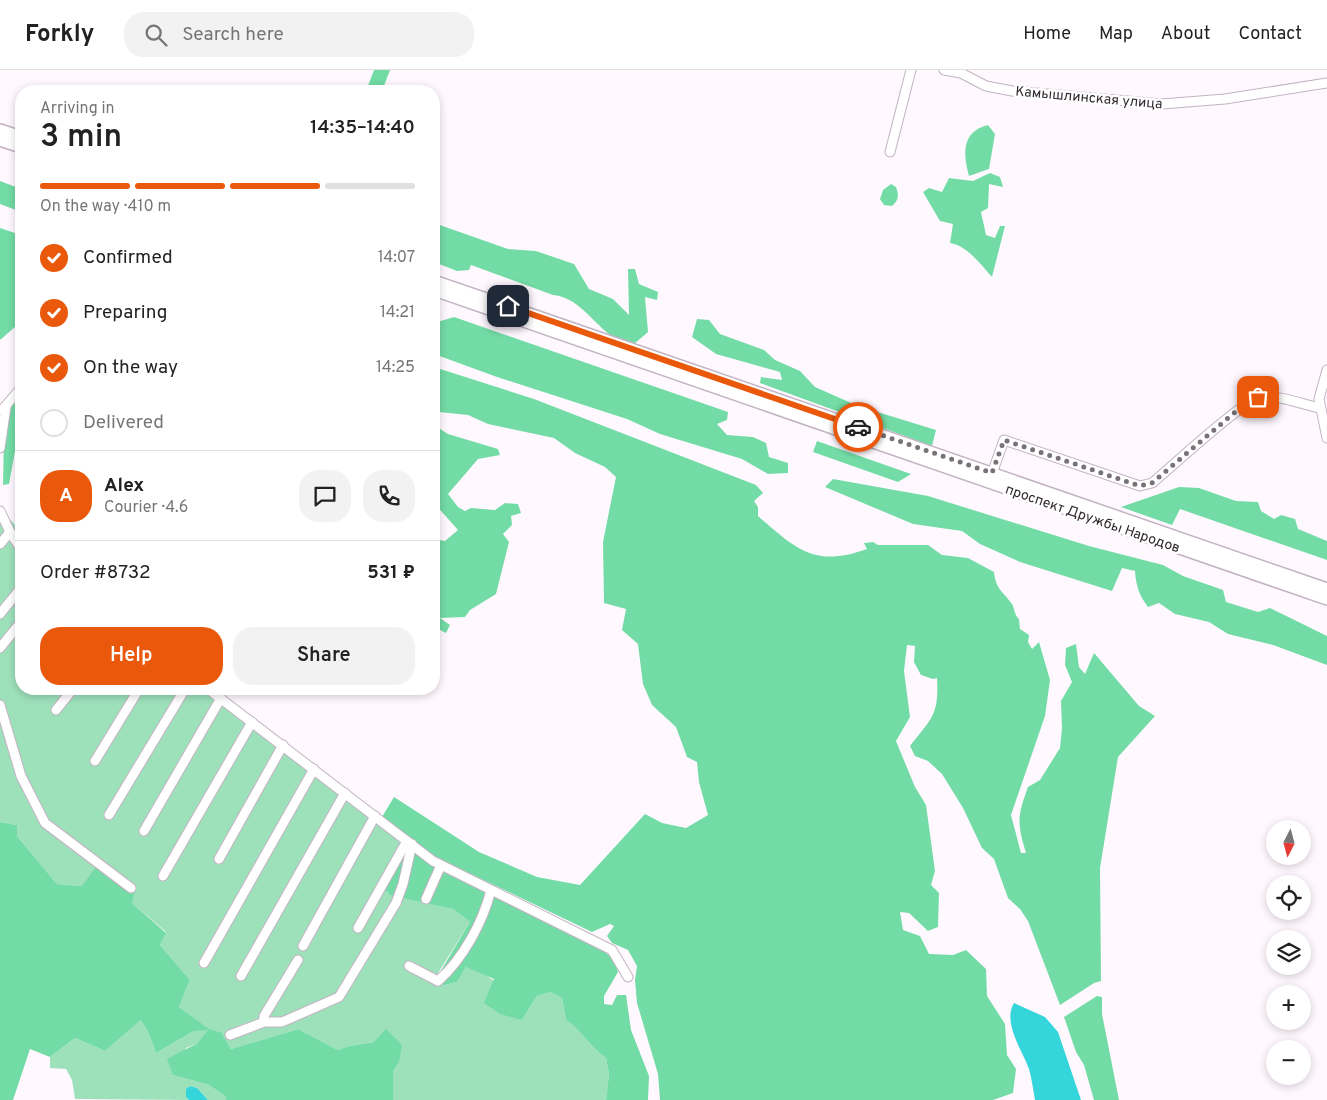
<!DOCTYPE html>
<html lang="en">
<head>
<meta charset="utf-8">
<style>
	body { margin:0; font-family:Overpass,sans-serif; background:#f2f2f2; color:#222; height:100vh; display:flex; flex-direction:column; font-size:19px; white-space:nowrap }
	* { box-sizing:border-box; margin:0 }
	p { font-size:16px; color:#767676 }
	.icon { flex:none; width:28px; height:28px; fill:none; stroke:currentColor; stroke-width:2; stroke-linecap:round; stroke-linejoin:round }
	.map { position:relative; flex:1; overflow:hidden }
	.details { position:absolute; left:15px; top:15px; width:425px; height:610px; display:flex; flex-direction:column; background:#fff; border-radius:20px; box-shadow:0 2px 8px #0003 }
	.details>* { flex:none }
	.needle { width:32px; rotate:186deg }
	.controls { position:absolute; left:1266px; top:750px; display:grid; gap:10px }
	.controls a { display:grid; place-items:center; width:45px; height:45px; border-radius:50%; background:#fff; box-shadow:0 2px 8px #0003; font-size:25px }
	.pin { position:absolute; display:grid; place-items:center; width:42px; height:42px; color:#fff; margin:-21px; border-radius:10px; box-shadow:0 2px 8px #0006 }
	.courier { position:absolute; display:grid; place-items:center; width:50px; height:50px; margin:-25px; border:4px solid #ea580c; border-radius:50%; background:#fff; color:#222; box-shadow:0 1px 6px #0007 }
	.overview em { font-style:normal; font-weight:600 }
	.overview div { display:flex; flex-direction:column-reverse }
	.overview { display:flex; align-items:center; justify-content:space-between; height:85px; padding:0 25px }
	h1 { font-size:32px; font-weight:600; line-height:38px }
	.bar { display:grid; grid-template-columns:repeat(4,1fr); gap:8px 5px; align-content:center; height:60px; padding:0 25px }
	.bar i { height:6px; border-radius:4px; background:#e0e0e0 }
	.bar .on { background:#ea580c }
	.bar p { grid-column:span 4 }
	.line { display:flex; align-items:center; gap:12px; padding:0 25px; border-top:1px solid #e0e0e0 }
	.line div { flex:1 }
	.round { display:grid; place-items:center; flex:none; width:52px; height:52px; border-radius:20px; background:#f2f2f2 }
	ol { padding:0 25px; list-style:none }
	li { display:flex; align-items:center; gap:15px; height:55px }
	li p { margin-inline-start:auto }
	li .icon { padding:5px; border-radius:50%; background:#ea580c; color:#fff; stroke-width:4 }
	li:last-child { color:#767676 }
	li i { width:28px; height:28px; border:2px solid #e0e0e0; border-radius:50% }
	.button { display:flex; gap:10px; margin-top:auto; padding:10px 25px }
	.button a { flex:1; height:58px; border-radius:20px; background:#ea580c; color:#fff; font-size:20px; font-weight:600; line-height:58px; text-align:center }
	.button a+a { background:#f2f2f2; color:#222 }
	header { display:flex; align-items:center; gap:30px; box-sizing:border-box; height:70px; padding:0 25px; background:#fff; border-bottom:1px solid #e0e0e0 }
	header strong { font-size:24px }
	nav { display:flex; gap:28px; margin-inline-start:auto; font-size:18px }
	.search { width:350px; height:45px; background:#f2f2f2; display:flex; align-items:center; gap:12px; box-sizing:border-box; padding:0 18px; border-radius:20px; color:#767676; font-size:19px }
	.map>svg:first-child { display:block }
</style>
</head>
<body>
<header>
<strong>Forkly</strong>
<div class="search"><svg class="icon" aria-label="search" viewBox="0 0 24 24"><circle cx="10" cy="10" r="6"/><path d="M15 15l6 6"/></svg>Search here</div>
<nav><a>Home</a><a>Map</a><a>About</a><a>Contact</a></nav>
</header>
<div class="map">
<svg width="1327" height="1030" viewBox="0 0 1327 1030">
	<rect width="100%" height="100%" fill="#fff8ff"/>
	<path fill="#9de1bb" d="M0 439 21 461V619H203L405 774 423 831 453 839 470 852 435 908 441 916 457 912 466 897C501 908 502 921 522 950L537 926 550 922 562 928 566 950C582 961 590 977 606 988L609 1004 606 1030H393V1002L399 992 374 972 349 976 338 980 298 959 231 979 222 963 186 978 173 1005 209 1015 226 1027V1030H208L197 1018 190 1016 186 1019V1027L189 1030 75 1029 72 1010 66 999 50 998V987L75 968 105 981 141 950 149 964 156 983 194 961 208 959 179 937 190 910 160 875 166 862 132 833 82 816 57 814 17 766V755L0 752Z"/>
	<g fill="#73dba5">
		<path d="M374 0H390L382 21H366Z"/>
		<path d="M988 55 995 64 989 99 969 106C963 84 961 62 988 55Z"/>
		<path d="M990 103 1000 107 1003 117 989 114 988 138 981 142 986 165 995 168 1000 156H1005L992 207C980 194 968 176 950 173L953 154 940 151 923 122 929 118 942 122 949 108 973 111Z"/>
		<path d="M0 111 21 119V142L0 134Z"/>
		<path d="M891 114 896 117C899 125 899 130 892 136L884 135 880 129 883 120Z"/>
		<path d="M434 153 508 179 536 181 574 194 589 219 613 229 629 245 628 199H635L639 214 658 222 657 230 645 227 648 262 634 274C627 271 615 269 609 264 591 250 577 227 553 225L471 195 469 200 457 201 434 192Z"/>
		<path d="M0 158 21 165V246L16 256 0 270Z"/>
		<path d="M454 247 728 342 727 350 717 354 727 365 753 367 766 373 769 387 788 393V403L768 404 742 389 660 364 627 349 497 307 434 284V253Z"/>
		<path d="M697 249 709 250 720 264 764 280 775 290 800 301 815 317 858 336 936 360 932 376 760 313 761 307 782 310 780 302 716 284 692 267Z"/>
		<path d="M434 297 534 329 756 415 763 423 754 431 758 437V446C796 479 815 498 867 479L864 473 873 472 878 475H928L942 485 968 488 994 502C996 520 1003 521 1012 534 1015 539 1014 545 1019 549L1020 559 1029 565 1028 572 1032 579 1039 572 1050 610 1045 646 1011 745 1021 783H1026C1017 753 1017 747 1028 717L1040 710 1060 678 1062 658 1061 631 1072 612 1065 595 1066 578 1076 574 1079 597 1085 604 1094 583 1139 636 1155 646 1118 687 1100 798 1101 911 1094 913 1060 935 1028 851 1020 839 1008 828 994 789 982 778 963 738 942 704 928 691 915 686 910 676C932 648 939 645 937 608L933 609 921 605 914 592 915 576 907 575 904 601 910 647 896 671 915 717 926 735 935 801 931 815 939 823 938 857 928 861 909 843 900 842 903 860 920 866 929 884 953 885 966 880 986 899 987 926 1005 954 1007 985 1016 999 1013 1023 993 1030H660L658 1004 637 933 635 910 637 896 628 880 612 873 607 866 614 856 610 854 592 862 433 786 382 747 394 727 479 782 537 807 580 815 645 744 662 753 686 758 708 745 699 712 697 692 687 687 676 657 652 635 643 614 638 574 622 560 626 539 604 533 603 472 616 407 605 397 575 383 554 368 488 354 468 345 439 342 434 352Z"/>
		<path d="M21 323V380L15 381 9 414 3 415 4 365 11 335Z"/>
		<path d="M434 355 448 364 498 379 500 385 478 389 448 424 458 437 465 441 471 438 495 440 505 433 518 434 521 443 511 446 512 455 503 464 509 472 496 524 470 540 465 547 440 548 450 555 446 563 434 557V517L437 508 434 503V469L445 471 458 460 434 433Z"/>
		<path d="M817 371 911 404 898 412 813 382Z"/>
		<path d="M833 409 928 426 1089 476 1163 495 1183 506 1223 520 1226 532 1258 542 1270 538 1327 566V595L1273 575 1228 564 1209 552 1175 544 1159 533 1148 537C1139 525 1136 516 1135 501L1122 498 1112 521 1020 492 980 474 962 461 913 454 825 417Z"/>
		<path d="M1179 417 1199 418 1236 431 1258 432 1261 441 1274 449 1281 445 1295 449 1298 459 1327 471V490L1180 439 1172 455 1121 437Z"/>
		<path d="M0 752 17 755V766L57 814 82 816 96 797 134 823 132 833 166 863 160 875 190 910 179 937 209 959 222 963 231 979 298 959 338 980 349 976 374 972 386 959 402 975 399 992 393 1002V1030H226V1027L209 1015 173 1005 167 989 198 973 208 960 194 961 156 983 149 964 141 950 105 981 75 968 50 987 30 979 13 1030H0Z"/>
		<path d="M405 774 427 789 431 796 444 799 483 818 487 825C502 822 586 872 605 882L614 890 618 902 604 926V934L612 935 617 925H626L631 960 649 1006 648 1030H606L609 1004 606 988C590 977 582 961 566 950L562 928 550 922 537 926 522 950 500 944 484 933 494 909 466 897 457 912 441 916 433 914 470 852 453 839 390 825 382 814Z"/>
		<path d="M1097 926 1102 927V944L1119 1030H1094L1084 995 1076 982 1064 947Z"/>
	</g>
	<g fill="#34d5db">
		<path d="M1014 933 1045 947 1058 962 1081 1030H1035C1033 1020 1032 1009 1029 999 1023 981 1002 953 1014 933Z"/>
		<path d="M190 1016 197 1018 208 1030H189L186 1027V1019Z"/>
	</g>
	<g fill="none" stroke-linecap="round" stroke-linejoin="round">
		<defs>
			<g id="minor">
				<path d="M944 0 961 3 986 16 1012 21 1162 34 1225 29 1327 13"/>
				<path d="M890 82 911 0"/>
				<path d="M1327 300 1319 329 1327 368"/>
				<path d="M2 340 21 318"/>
				<path d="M0 378 6 337"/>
				<path d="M990 409 1004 370 1140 416 1152 413C1169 399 1245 329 1260 327 1280 325 1301 334 1320 338"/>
				<path d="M0 441 10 462 21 479"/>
				<path d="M0 474 10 462"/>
				<path d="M0 544 21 518"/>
				<path d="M0 578 21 552"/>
				<path d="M208 619 433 791 612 880 628 907"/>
				<path d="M0 635 21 706 45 753 131 818"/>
				<path d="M56 640 73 619"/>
				<path d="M95 691 139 619"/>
				<path d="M109 745 185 619"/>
				<path d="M144 761 221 628"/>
				<path d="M219 789 283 675"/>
				<path d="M163 806 252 652"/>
				<path d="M426 829 441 795"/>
				<path d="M358 858 407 771"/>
				<path d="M303 876 375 746"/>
				<path d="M204 893 314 699"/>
				<path d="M409 896 438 911C463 889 483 852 491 820"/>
				<path d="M241 906 345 723"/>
				<path d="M264 952V946L298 890"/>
				<path d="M230 965 264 952H282L339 927 396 833 403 814 412 774"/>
			</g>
			<g id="major">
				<path d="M0 60 21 67"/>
				<path d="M0 70 21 77"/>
				<path d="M434 211 1327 519"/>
				<path d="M434 220 1327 529"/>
			</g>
		</defs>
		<use href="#minor" stroke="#c3b3c2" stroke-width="11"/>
		<use href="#major" stroke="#c3b3c2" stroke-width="14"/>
		<use href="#minor" stroke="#fff" stroke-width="9"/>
		<use href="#major" stroke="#fff" stroke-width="11"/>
	</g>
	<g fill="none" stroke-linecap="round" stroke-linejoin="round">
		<path stroke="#787278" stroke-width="5" stroke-dasharray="0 9" d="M858 357 992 403 1004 370 1140 416 1152 413 1241 337 1258 327"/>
		<path stroke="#ea580c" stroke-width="6" d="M508 236 858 357"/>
	</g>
	<g text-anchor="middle" stroke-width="5" stroke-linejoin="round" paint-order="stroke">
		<g font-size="14" fill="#302a30" stroke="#fff">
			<text transform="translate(1089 27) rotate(5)" y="5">Камышлинская улица</text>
			<text transform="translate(1093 448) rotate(19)" y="5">проспект Дружбы Народов</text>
		</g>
	</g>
</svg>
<div class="controls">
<a><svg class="needle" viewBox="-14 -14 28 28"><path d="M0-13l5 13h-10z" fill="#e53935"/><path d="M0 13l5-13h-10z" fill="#767676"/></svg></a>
<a><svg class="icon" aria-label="locate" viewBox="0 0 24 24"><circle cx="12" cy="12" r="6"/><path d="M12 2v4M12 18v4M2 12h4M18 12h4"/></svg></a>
<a><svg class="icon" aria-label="layers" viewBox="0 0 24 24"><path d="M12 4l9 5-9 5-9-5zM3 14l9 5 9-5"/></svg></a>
<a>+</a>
<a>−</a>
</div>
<div class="pin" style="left:1258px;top:327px;background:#ea580c"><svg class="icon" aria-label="bag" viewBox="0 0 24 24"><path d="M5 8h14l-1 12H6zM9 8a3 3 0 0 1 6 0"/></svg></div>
<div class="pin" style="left:508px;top:236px;background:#1f2937"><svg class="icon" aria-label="home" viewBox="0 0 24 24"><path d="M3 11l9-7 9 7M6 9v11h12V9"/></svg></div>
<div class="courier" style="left:858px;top:357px"><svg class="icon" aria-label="car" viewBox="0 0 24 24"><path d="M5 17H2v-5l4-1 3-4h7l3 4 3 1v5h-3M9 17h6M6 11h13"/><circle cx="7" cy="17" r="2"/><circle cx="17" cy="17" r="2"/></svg></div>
<section class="details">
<div class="overview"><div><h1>3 min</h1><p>Arriving in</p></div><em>14:35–14:40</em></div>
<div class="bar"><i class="on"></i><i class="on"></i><i class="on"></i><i></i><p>On the way · 410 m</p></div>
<ol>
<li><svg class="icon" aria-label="check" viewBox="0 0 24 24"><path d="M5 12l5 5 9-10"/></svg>Confirmed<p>14:07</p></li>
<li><svg class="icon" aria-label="check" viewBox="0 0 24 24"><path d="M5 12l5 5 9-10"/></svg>Preparing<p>14:21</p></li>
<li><svg class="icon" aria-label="check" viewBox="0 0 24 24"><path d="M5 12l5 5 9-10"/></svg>On the way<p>14:25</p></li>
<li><i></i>Delivered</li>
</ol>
<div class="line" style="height:90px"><b class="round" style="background:#ea580c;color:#fff">A</b><div><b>Alex</b><p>Courier · 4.6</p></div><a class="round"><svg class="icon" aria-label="chat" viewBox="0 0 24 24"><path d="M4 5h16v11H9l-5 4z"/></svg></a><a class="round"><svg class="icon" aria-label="phone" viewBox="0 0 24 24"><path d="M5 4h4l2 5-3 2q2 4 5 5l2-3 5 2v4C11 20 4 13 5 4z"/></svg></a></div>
<div class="line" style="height:65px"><div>Order #8732</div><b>531 ₽</b></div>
<div class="button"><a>Help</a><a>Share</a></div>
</section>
</div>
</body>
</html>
